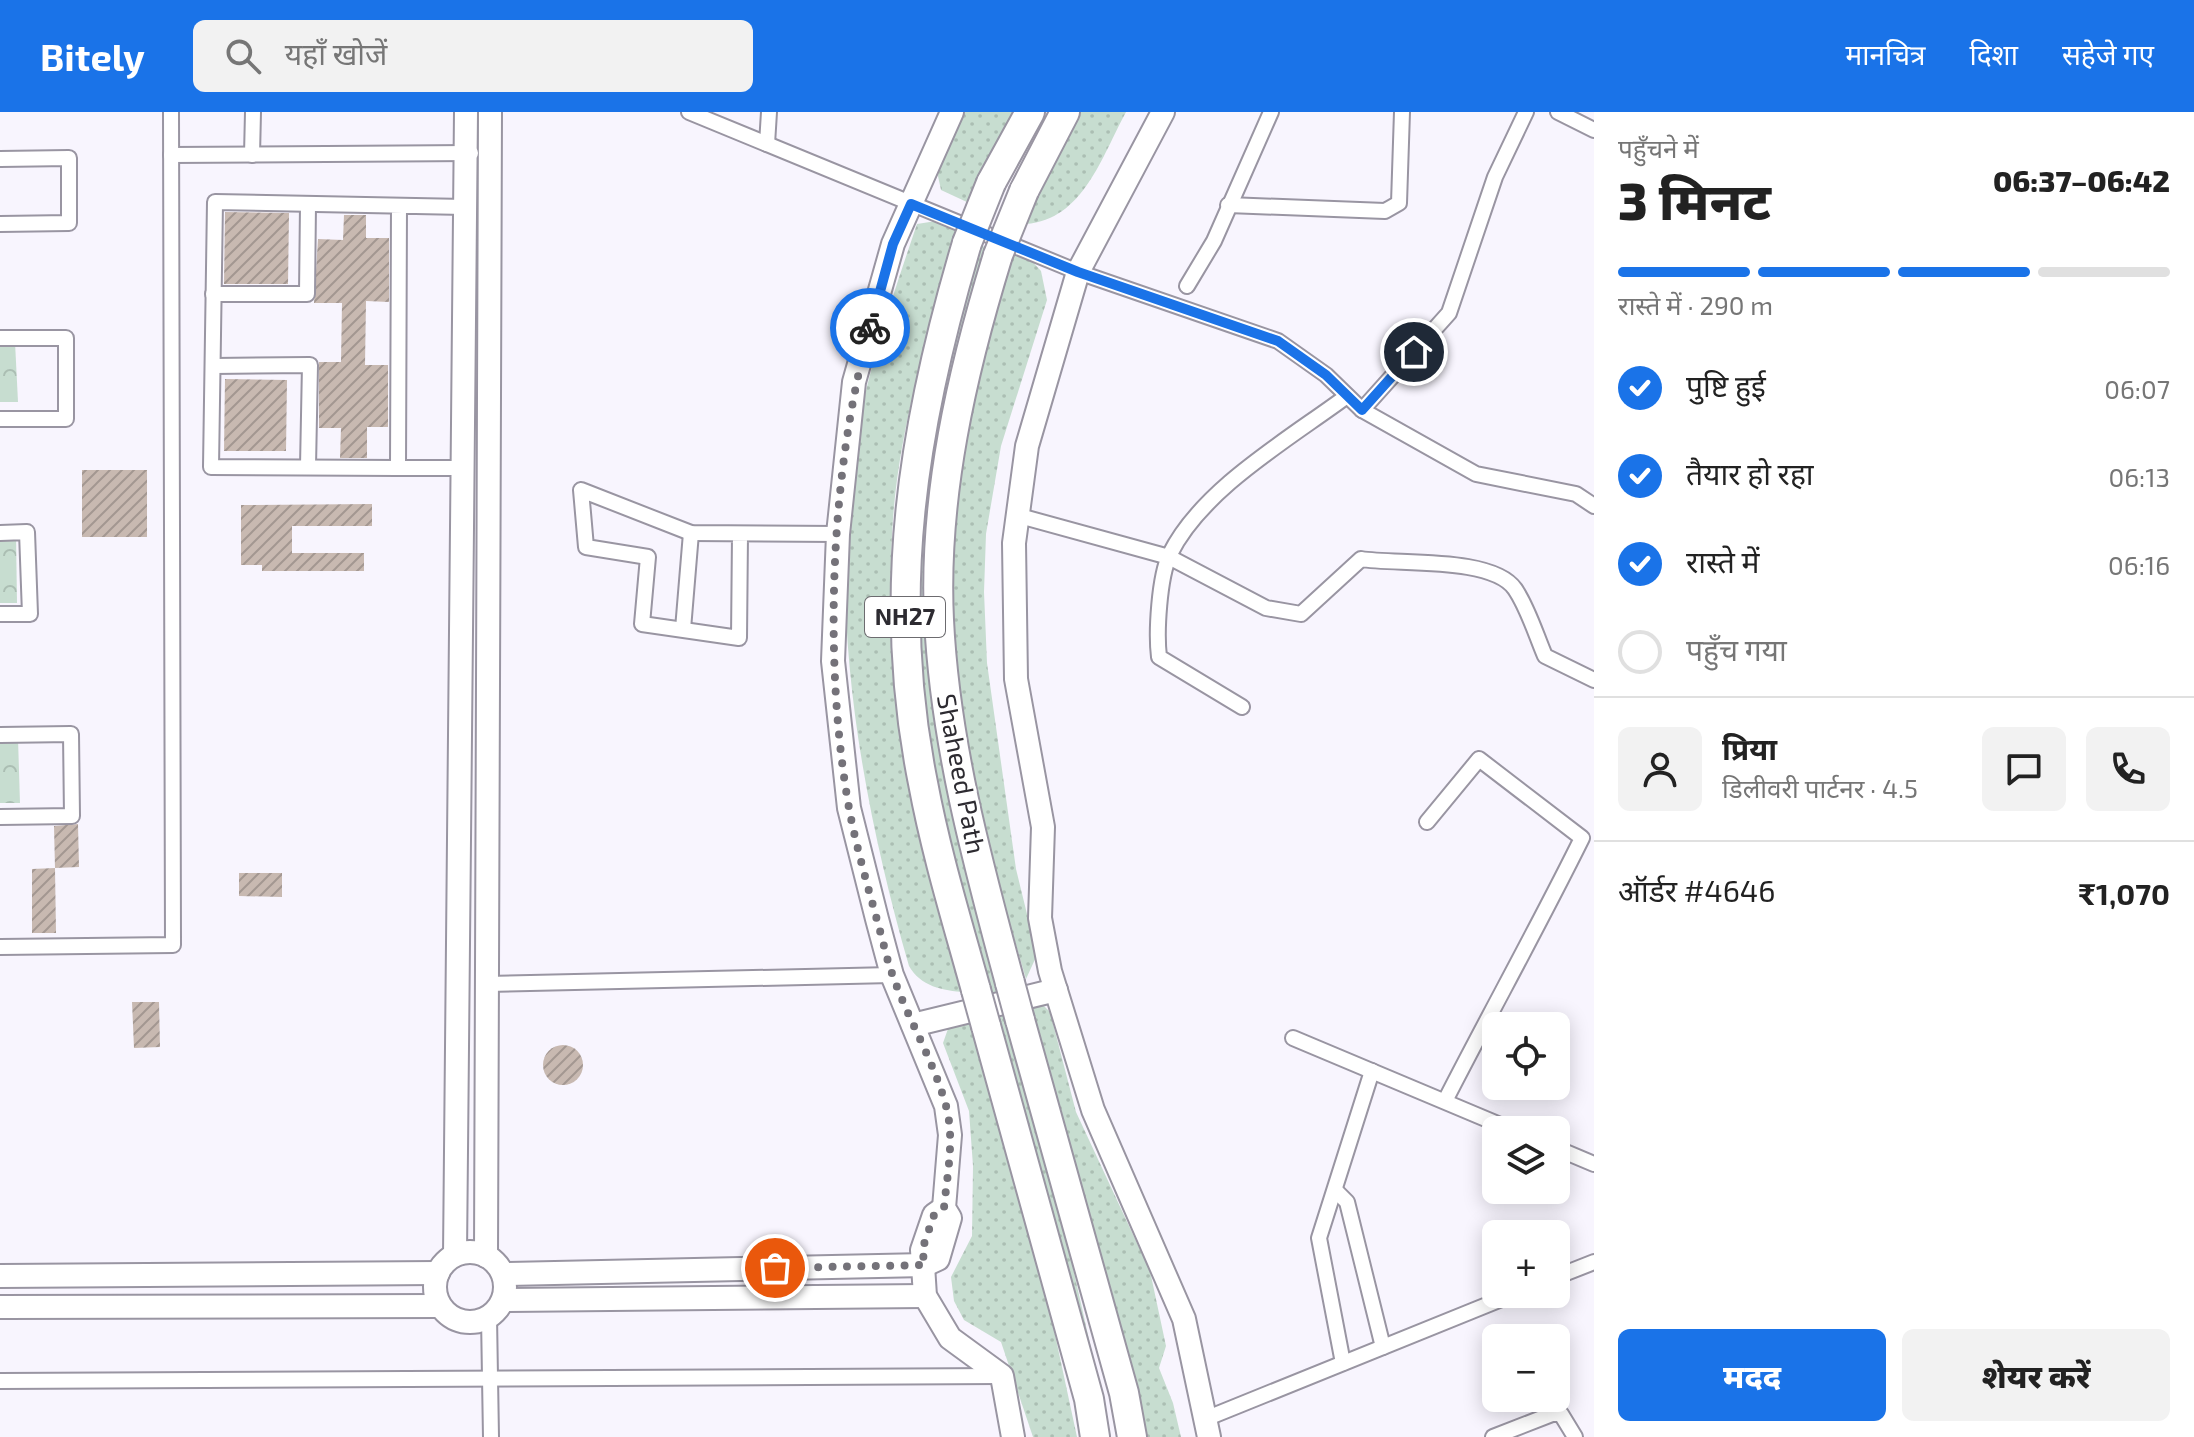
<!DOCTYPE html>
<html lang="hi">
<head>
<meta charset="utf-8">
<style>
	body { margin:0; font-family:"Exo 2","Noto Sans Devanagari",sans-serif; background:#f2f2f2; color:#222; height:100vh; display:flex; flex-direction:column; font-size:30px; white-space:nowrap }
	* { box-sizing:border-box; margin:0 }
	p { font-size:26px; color:#767676 }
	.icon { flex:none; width:44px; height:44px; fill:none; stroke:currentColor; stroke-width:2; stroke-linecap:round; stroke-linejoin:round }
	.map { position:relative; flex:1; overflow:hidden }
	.panel { display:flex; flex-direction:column; background:#fff; width:600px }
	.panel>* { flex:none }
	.fabs { position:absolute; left:1482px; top:900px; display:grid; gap:16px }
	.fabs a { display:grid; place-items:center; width:88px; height:88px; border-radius:12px; background:#fff; box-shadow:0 4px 20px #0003; font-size:40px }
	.pin { position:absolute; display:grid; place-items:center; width:68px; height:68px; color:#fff; margin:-34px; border:4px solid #fff; border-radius:50%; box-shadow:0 2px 8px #0007 }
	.courier { position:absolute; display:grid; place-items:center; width:80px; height:80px; margin:-40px; border:6px solid #1a73e8; border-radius:50%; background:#fff; color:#222; box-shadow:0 2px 10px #0007 }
	.summary em { font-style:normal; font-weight:800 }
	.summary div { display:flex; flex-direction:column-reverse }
	.summary { display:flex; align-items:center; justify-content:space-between; height:136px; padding:0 24px }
	h1 { font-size:52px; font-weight:800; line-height:60px }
	.bar { display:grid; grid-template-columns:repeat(4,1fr); gap:12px 8px; align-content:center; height:96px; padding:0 24px }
	.bar i { height:10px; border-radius:6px; background:#e0e0e0 }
	.bar .selected { background:#1a73e8 }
	.bar p { grid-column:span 4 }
	.line { display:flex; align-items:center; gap:20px; padding:0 24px; border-top:2px solid #e0e0e0 }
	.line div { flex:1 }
	.round { display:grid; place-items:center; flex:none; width:84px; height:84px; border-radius:12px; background:#f2f2f2 }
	ol { padding:0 24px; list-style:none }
	li { display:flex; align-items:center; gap:24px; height:88px }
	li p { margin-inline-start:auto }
	li .icon { padding:8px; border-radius:50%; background:#1a73e8; color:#fff; stroke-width:4 }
	li:last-child { color:#767676 }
	li i { width:44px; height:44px; border:4px solid #e0e0e0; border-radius:50% }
	.action { display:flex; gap:16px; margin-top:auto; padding:16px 24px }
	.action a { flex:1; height:92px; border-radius:12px; background:#1a73e8; color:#fff; font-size:32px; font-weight:800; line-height:92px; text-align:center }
	.action a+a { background:#f2f2f2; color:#222 }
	header { display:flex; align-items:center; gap:48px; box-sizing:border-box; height:112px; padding:0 40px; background:#1a73e8; color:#fff }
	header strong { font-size:38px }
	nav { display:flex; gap:44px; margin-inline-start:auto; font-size:28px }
	.search { width:560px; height:72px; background:#f2f2f2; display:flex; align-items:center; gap:20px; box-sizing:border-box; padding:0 28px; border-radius:12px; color:#767676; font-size:30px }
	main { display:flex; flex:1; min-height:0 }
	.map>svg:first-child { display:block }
</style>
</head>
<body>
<header>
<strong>Bitely</strong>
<div class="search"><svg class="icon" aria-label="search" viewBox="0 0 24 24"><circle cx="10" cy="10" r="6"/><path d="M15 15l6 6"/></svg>यहाँ खोजें</div>
<nav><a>मानचित्र</a><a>दिशा</a><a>सहेजे गए</a></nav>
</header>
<main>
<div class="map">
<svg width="1594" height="1325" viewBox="0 0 1594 1325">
	<defs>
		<pattern id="grass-dots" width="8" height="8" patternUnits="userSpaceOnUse" patternTransform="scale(2)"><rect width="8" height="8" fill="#c7ddd0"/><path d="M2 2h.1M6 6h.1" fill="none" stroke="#abbeb3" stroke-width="1.8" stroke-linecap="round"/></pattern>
		<pattern id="park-crowns" width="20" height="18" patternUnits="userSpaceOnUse" patternTransform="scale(2)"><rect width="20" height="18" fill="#c7ddd0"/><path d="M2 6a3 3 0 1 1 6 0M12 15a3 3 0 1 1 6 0" fill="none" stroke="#abbeb3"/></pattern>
		<pattern id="building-hatch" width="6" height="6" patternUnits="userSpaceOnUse" patternTransform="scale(2)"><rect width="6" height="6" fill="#c8b9b1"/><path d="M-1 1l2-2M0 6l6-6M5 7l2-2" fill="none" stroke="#a39791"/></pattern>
	</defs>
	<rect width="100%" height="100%" fill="#f8f5fe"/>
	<g fill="url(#grass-dots)">
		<path d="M965 0H1015L969 91 941 78 936 55Z"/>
		<path d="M1076 0H1126C1102 44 1083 108 1026 112Z"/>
		<path d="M936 109 960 114C926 231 886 350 892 474L965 880C943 879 920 874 909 854 862 691 825 490 857 321 870 250 894 180 917 112Z"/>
		<path d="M978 133 990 136 930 520 1111 1325H1099L923 630 915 449 925 353Z"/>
		<path d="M1015 141 1030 147 1041 159 1047 188 1001 334 986 422 984 480 987 551 1016 757 1037 843 1026 867C1000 778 972 688 960 595 941 446 958 280 1015 141Z"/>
		<path d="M1028 887 1040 890 1050 900 1076 1000 1150 1159 1166 1234 1159 1256 1173 1291 1181 1325H1134Z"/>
		<path d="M970 902 1033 1120 1077 1325H1033L1001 1230 964 1208 954 1189 951 1165 972 1124 973 1054 969 999 943 931 949 914Z"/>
	</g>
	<g fill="url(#park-crowns)">
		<path d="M0 230H15L18 290H0Z"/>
		<path d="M16 422 17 491H0V423Z"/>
		<path d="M18 626 20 691H0V627Z"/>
	</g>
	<g fill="url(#building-hatch)">
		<path d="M225 100 289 101 288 172H224Z"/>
		<path d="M344 103H366V126H389V190L366 189 365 253H388V315H367V346H340L341 316H319V250H341L342 191H314L318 127 343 128Z"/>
		<path d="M225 267 287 268 286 339H224Z"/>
		<rect x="82" y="358" width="65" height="67"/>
		<path d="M372 392V414H292V441H364V459H262V453H241V393Z"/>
		<path d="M78 712 79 755 55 756 54 714Z"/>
		<path d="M55 756 56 821H32V757Z"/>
		<path d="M239 761H282V785L239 784Z"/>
		<path d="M132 890H159L160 935 134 936Z"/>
		<circle cx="563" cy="953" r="20"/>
	</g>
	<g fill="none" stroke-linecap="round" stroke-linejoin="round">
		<defs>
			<g id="street">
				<path d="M689 0 1078 160 1278 229 1326 263 1362 298 1449 201 1495 65 1526 0"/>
				<path d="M1558 0 1594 18"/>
				<path d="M767 32 769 0"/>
				<path d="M171 43 471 41"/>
				<path d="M252 43 253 0"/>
				<path d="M0 47 69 46V111L0 112"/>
				<path d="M1228 93 1385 99 1399 91 1402 0"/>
				<path d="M399 94 398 356 211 355 215 90 465 95"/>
				<path d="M1187 174 1214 129 1271 0"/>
				<path d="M213 182H307L308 93"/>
				<path d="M0 226H66V307H0"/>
				<path d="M214 254 310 253 308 354"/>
				<path d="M1362 298 1476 362 1576 382 1594 394"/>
				<path d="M398 356H463"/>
				<path d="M1016 403 1169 445 1266 496 1301 502 1361 447C1396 453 1492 444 1515 477 1528 496 1536 523 1545 544L1594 568"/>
				<path d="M0 421 27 420 30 502H0"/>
				<path d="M740 423 739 526 642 512 648 445 586 435 581 378 691 421 838 422"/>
				<path d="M683 517 691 421"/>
				<path d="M1242 595 1159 545C1156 521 1159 465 1170 442 1202 377 1289 327 1347 284"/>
				<path d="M0 623 71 622 72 704 0 705"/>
				<path d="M1427 710 1479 647 1582 726C1538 815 1490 901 1445 989"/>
				<path d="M0 835 173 833 171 0"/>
				<path d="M487 872 892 863"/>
				<path d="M1293 926 1512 1018"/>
				<path d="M1556 1036 1594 1052"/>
				<path d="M1337 1080 1347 1090 1383 1235"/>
				<path d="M1556 1165 1594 1150"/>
				<path d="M489 1205 491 1325"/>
				<path d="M1343 1251 1319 1126 1372 959"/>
				<path d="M0 1269 1000 1264"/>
				<path d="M1205 1307 1514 1182"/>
				<path d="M1493 1325 1552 1302H1561L1575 1325"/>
			</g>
			<g id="secondary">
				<path d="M1163 0 1078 160 1027 334 1014 431 1016 567 1043 715 1040 806 1050 859 1093 998 1184 1207 1209 1325"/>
				<path d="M913 913 1056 878"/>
				<path d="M944 1096 934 1103 922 1138 925 1184 950 1226 1002 1264 1013 1325"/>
				<circle cx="470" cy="1175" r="35"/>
				<path d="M455 1143 466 0"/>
				<path d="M486 1144 490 0"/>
				<path d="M503 1162 925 1153 938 1147 950 1106 944 1096 950 1023 946 994 892 863 877 807 849 696 833 549 838 422 854 270 893 132 952 0"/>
				<path d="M0 1164 438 1161"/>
				<path d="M503 1188 925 1184"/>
				<path d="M0 1195 440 1194"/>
			</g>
			<g id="highway">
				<path d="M991 71 1030 0"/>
				<path d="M1024 79 1065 0"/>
				<path d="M967 131C913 312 885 483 923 671 936 741 957 809 976 878"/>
				<path d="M998 143C962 260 933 385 939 508 945 632 978 752 1010 871"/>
				<path d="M1020 908 1124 1281 1132 1325"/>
				<path d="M986 914 1089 1287 1095 1325"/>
			</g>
		</defs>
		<use href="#street" stroke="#9995a2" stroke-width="18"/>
		<use href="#secondary" stroke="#9995a2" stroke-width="26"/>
		<use href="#highway" stroke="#9995a2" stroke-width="32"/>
		<use href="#street" stroke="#fff" stroke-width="14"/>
		<use href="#secondary" stroke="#fff" stroke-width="22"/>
		<use href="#highway" stroke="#fff" stroke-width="28"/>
		<defs>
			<g id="highway-bridge">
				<path d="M967 131 991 71"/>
				<path d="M998 143 1024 79"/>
				<path d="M1010 871 1020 908"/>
				<path d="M976 878 986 914"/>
			</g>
		</defs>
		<use href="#highway-bridge" stroke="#9995a2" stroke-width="32" stroke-linecap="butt"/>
		<use href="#highway-bridge" stroke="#fff" stroke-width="28"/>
	</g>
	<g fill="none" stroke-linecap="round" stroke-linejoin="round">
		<path stroke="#747279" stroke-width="8" stroke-dasharray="0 14.4" d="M775 1156 925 1153 922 1138 934 1103 944 1096C947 1063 955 1027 946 994 932 942 900 895 886 842 874 794 858 745 849 696 823 551 830 358 870 216"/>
		<path stroke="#1a73e8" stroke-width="10" d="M870 216 893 132 911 92 1078 160 1278 229 1326 263 1362 298 1414 240"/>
	</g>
	<g text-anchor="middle" stroke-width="6" stroke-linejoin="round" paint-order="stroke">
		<rect fill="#fff" stroke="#6c6b6f" stroke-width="2" x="865" y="485" width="80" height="40" rx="6"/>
		<g font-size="24" font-weight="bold" fill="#2d2b31">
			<text x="905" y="513">NH27</text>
		</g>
		<g font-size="26" fill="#2d2b31" stroke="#fff">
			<text transform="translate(961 662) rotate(79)" y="9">Shaheed Path</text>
		</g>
	</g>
</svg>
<div class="fabs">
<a><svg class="icon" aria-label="locate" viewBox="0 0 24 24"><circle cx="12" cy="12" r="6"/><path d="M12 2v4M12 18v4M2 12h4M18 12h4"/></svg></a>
<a><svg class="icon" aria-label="layers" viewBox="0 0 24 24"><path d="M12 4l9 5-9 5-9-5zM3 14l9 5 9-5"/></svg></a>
<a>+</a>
<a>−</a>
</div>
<div class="pin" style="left:775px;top:1156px;background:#ea580c"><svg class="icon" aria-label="bag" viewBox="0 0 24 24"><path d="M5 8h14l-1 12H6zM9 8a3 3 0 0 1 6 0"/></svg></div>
<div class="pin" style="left:1414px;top:240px;background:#1f2937"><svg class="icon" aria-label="home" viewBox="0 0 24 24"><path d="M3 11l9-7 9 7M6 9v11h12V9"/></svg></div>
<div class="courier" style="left:870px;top:216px"><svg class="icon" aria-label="bike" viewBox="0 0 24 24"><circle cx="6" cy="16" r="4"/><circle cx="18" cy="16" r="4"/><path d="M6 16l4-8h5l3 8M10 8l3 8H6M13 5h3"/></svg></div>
</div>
<section class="panel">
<div class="summary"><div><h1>3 मिनट</h1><p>पहुँचने में</p></div><em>06:37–06:42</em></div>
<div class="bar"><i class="selected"></i><i class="selected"></i><i class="selected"></i><i></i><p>रास्ते में · 290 m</p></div>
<ol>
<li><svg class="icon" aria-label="check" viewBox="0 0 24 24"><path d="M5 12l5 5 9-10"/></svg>पुष्टि हुई<p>06:07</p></li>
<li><svg class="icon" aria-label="check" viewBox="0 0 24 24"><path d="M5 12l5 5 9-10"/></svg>तैयार हो रहा<p>06:13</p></li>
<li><svg class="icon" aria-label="check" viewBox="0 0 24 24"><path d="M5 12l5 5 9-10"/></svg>रास्ते में<p>06:16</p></li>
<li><i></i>पहुँच गया</li>
</ol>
<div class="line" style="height:144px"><a class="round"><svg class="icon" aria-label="person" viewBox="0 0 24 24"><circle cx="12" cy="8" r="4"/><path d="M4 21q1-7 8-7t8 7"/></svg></a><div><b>प्रिया</b><p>डिलीवरी पार्टनर · 4.5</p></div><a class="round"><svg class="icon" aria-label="chat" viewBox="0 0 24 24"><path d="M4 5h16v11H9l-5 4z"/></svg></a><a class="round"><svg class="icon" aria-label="phone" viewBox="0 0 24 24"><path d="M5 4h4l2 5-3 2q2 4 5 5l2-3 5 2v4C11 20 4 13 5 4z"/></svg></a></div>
<div class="line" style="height:104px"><div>ऑर्डर #4646</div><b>₹1,070</b></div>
<div class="action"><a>मदद</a><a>शेयर करें</a></div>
</section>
</main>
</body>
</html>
